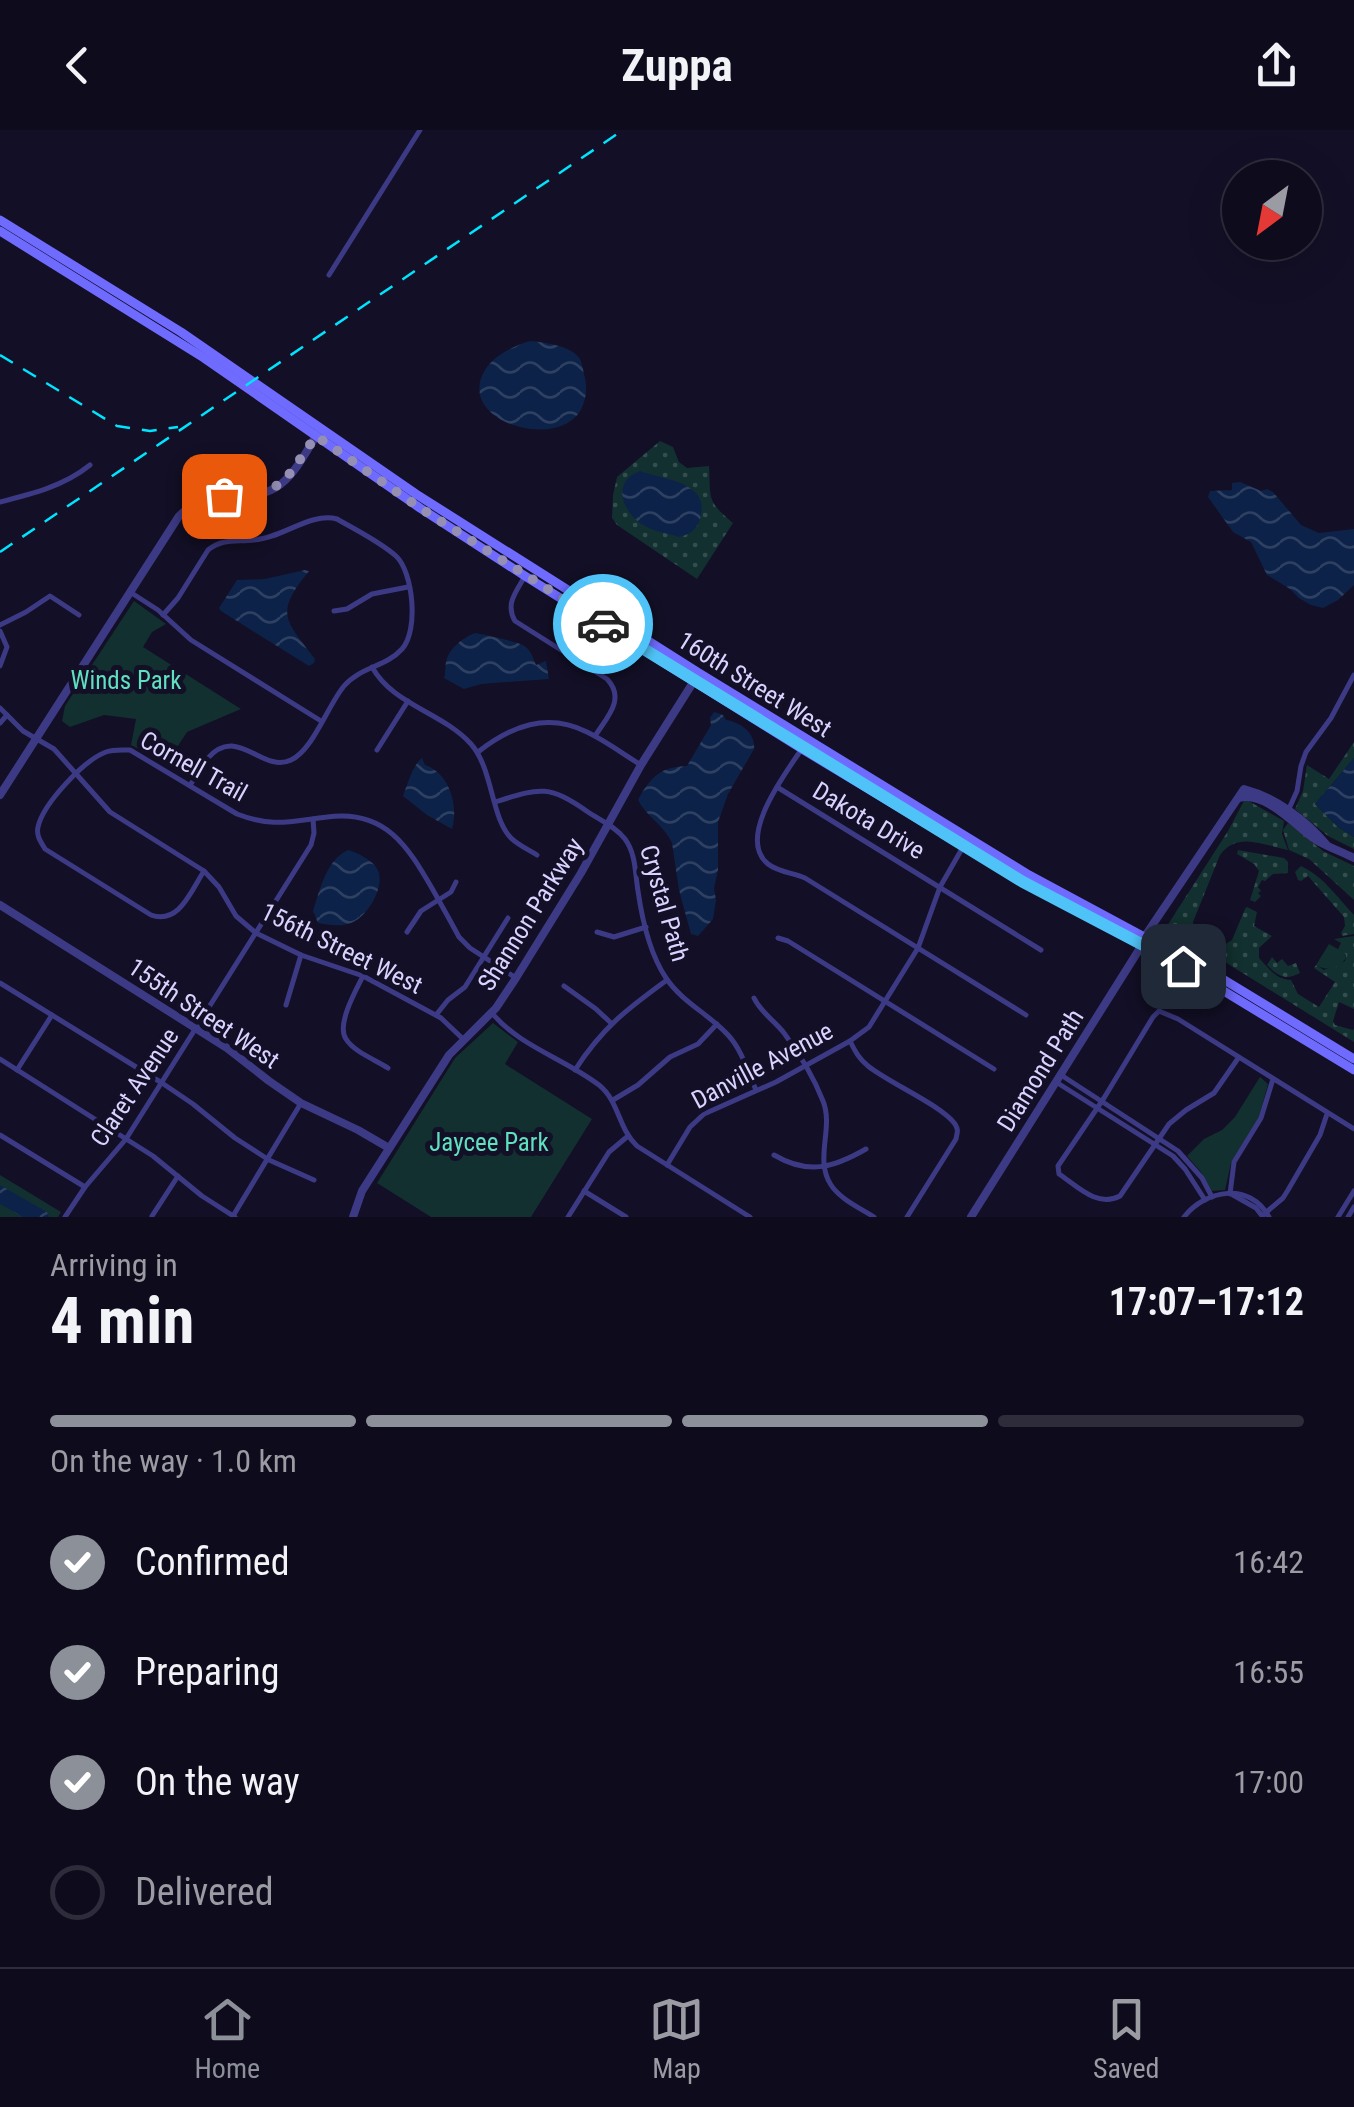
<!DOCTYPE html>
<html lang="en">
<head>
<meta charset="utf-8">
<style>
	body { margin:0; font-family:"Roboto Condensed",sans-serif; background:#171425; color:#f1f3f6; height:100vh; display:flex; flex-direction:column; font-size:38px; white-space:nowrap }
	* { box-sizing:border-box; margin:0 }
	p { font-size:32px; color:#9b9ba3 }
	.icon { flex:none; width:55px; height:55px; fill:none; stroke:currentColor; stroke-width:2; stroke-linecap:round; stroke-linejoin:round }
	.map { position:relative; height:1087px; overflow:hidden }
	.drawer { display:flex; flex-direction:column; background:#0e0b1c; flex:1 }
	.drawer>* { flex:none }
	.needle { width:65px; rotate:212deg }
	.tools { position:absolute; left:1222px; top:30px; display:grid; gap:20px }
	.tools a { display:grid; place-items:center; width:100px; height:100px; border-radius:50%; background:#0e0b1c; box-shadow:0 10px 40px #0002,0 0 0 2px #2e2b3b; font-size:50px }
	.pin { position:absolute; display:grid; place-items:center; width:85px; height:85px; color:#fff; margin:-42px; border-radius:20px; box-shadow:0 5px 15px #0006 }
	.courier { position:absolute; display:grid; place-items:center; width:100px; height:100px; margin:-50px; border:8px solid #4fc3f7; border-radius:50%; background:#fff; color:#222; box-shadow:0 2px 12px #0007 }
	.overview em { font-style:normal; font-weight:700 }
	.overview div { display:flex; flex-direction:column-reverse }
	.overview { display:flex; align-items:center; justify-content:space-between; height:170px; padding:0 50px }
	h1 { font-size:65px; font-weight:700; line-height:75px }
	.bar { display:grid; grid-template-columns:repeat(4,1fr); gap:15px 10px; align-content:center; height:120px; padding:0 50px }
	.bar i { height:12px; border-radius:8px; background:#2e2b3b }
	.bar .on { background:#8c9099 }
	.bar p { grid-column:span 4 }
	ol { padding:0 50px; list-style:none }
	li { display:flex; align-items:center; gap:30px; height:110px }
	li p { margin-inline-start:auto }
	li .icon { padding:10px; border-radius:50%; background:#8c9099; color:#fff; stroke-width:4 }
	li:last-child { color:#9b9ba3 }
	li i { width:55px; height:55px; border:5px solid #2e2b3b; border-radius:50% }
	header { display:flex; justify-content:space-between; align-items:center; height:130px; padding:0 50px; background:#0e0b1c; font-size:45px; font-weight:700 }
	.menu { display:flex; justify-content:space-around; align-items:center; height:140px; border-top:2px solid #2e2b3b; background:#0e0b1c; font-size:28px; color:#9b9ba3 }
	.menu a { display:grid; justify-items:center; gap:5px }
	.menu .on { color:#8c9099 }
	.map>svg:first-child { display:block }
</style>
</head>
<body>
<header><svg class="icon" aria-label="back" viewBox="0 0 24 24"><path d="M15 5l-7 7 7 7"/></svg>Zuppa<svg class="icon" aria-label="share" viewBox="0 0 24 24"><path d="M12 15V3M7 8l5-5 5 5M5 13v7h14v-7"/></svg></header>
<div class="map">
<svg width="1354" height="1087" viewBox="0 0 1354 1087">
	<defs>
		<pattern id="grass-dots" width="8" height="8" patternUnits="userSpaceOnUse" patternTransform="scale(2.5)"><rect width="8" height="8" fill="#12302f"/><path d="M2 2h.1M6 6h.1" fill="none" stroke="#344d4e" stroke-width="1.8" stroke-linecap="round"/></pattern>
		<pattern id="water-waves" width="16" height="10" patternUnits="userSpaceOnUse" patternTransform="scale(2.5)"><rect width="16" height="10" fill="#0c2248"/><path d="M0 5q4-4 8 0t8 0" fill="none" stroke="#2f4163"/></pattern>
	</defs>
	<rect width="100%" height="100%" fill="#130f26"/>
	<g fill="url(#grass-dots)">
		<path d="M660 311 673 317 679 332 687 338 709 336C711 370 706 370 733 393L697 449 617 395 612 388 613 365 617 347Z"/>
		<path d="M1354 612V628L1315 674 1338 697 1354 707V719L1328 706 1295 679 1303 661 1307 635 1329 649Z"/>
		<path d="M1245 669 1284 691 1282 704 1288 720C1263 715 1237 701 1220 725L1193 792C1193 809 1210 814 1224 815L1232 810 1245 779 1247 777 1257 782 1254 796 1272 806 1259 818V828C1268 838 1277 850 1291 850L1298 864 1319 877 1335 852 1314 838 1316 835 1324 840 1345 831 1346 825 1338 819 1341 813 1334 809 1354 806V879L1339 872 1333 891 1335 895 1353 900 1354 898V912L1167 796 1228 701Z"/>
		<path d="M1288 693 1323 721 1354 736V770L1309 729 1289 720 1283 700Z"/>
		<path d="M1238 720 1284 728 1288 732V743L1273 744 1265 751 1262 750 1258 757 1261 761 1258 763 1261 766 1255 772 1250 770 1259 741 1254 734 1237 724Z"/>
		<path d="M1301 736C1324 747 1337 767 1354 785V804L1342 806 1341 803 1345 796 1344 787 1308 746 1301 751 1298 750 1295 742Z"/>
		<path d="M1272 827 1277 833 1282 829 1288 836 1296 833 1300 843C1285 851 1278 846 1267 835Z"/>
	</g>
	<g fill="#12302f">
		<path d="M134 471 166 494 152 502 143 517 241 579 187 602 166 634 131 615 136 589 104 585 70 597 62 591 65 576Z"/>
		<path d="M1329 814 1345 823 1346 828C1338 839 1327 842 1316 835Z"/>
		<path d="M493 893 518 912 505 934 592 989 531 1087H431L377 1053 455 928Z"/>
		<path d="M1260 947 1268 954 1259 987 1231 1033 1225 1060 1212 1061 1201 1042 1187 1026 1204 1009 1222 1000 1235 987Z"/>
		<path d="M0 1045 61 1082 58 1087H0Z"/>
	</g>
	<g fill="url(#water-waves)">
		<path d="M530 211C544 212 572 216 580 229 582 234 583 239 584 244 587 255 587 264 583 275 565 324 453 293 485 240 494 225 514 216 530 211Z"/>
		<path d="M640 341C662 349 709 352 701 385 699 397 692 404 679 407 667 403 650 401 640 393 620 378 613 351 640 341Z"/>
		<path d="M1240 352 1261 361 1267 359 1273 362 1301 395 1319 403 1354 399V455L1338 470 1323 478 1311 475 1299 468 1290 459 1267 445 1251 412 1233 402 1208 367 1210 361 1232 360V353Z"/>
		<path d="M305 440 309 441C274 484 285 489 315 529L314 533 309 536 221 481 219 478 237 450 265 449Z"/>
		<path d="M475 503C486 505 495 507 507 510 526 516 528 514 536 535L546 531 549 549 481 554 464 559 444 548C446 543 445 537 446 532 449 518 463 508 475 503Z"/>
		<path d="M714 582 723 585 726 590C741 592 756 604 754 619L728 664 718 692V740L714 758 716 770 713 789 698 806 691 804 679 760 672 713C664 695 646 686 638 670 651 646 661 637 687 636L711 595 710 588Z"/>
		<path d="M422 628 425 635C449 643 459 675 452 699L427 685 403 666C407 656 413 634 422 628Z"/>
		<path d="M1354 628V707L1338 697 1315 674Z"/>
		<path d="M348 720C358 723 370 729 376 737 388 753 368 787 351 793 341 797 328 795 318 793L313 781C320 760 326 730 348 720Z"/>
		<path d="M0 1055 47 1082 49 1087H23L0 1074Z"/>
	</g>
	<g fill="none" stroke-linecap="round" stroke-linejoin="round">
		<g stroke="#3d3a85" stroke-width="5">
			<path d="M329 145 420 0"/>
			<path d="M0 372C32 364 64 356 90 335"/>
			<path d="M525 446C516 462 505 474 515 491L607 549C626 569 607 587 595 606"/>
			<path d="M130 462 158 480 191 510 321 591"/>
			<path d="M334 481 347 479 372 464 408 457"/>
			<path d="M163 485 178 468 208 420C222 408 237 412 254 410 283 408 310 382 337 389 356 400 379 411 396 426 413 442 419 500 402 519 386 537 360 537 344 556 328 575 313 620 291 630 262 644 237 593 207 629 201 637 196 647 190 655"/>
			<path d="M0 495 26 482 50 466 79 485"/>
			<path d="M0 501 7 517 0 536"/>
			<path d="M372 537C393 575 442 582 471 614 493 639 491 688 511 708 518 715 529 720 537 725"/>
			<path d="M0 578 23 601 54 619 110 682 204 741 219 757 236 786 256 803 301 825 363 846 441 888 463 909"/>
			<path d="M0 593 7 585"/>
			<path d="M377 620 408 571"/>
			<path d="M801 620C785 644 736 708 768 734 778 742 794 743 805 748L1026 885"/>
			<path d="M478 622C511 596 547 582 587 602 606 611 623 624 641 635"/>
			<path d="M777 657 1041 820"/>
			<path d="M495 672C540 658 548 654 588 682 600 690 616 697 625 709 636 724 635 743 638 761 642 789 650 824 666 848 682 872 710 885 728 905 742 920 748 942 756 960"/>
			<path d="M1287 683 1297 661 1301 636 1306 622 1331 588 1354 545"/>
			<path d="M204 741C191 761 179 795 151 785L45 719C41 712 36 706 38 697 43 674 84 630 106 622 114 619 122 620 130 620L237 684C273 698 291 691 327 687 386 679 408 717 433 760 442 776 451 792 459 807L470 818 516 848"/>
			<path d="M407 802 421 781 451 762 456 752"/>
			<path d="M597 802 614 807 646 797"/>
			<path d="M778 808 788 811 994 939"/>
			<path d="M363 846C356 860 336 895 346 909 354 922 376 930 388 938"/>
			<path d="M0 853 162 953 193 974 235 1008 269 1030 314 1050"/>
			<path d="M564 856 596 879 611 893"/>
			<path d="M754 868C761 883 774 890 784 903 799 923 814 948 823 971 834 998 814 1029 831 1055 840 1069 860 1078 874 1087"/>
			<path d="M286 875 301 825"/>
			<path d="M492 883C519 916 565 929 599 955 619 971 618 998 637 1016L750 1087"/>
			<path d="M436 885 448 870 465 857 508 788"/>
			<path d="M850 911C855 921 859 929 868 936 889 953 941 975 955 994 959 1001 957 1002 956 1009L907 1087"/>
			<path d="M1239 927 1214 963 1186 980 1169 994 1120 1066C1097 1078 1077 1056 1059 1044L1058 1036 1104 968 1153 887 1159 881 1178 889 1354 999"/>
			<path d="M0 929 153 1026 202 1066 235 1087"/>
			<path d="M17 940 52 885"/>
			<path d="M575 940C602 898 627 879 667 850"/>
			<path d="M1061 945 1178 1021 1202 1048 1212 1067"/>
			<path d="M1056 952 1173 1026 1185 1039 1205 1070"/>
			<path d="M613 970 638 955 670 927 698 914 717 894"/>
			<path d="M0 1005 85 1057"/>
			<path d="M774 1025C808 1045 833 1038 866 1019"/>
			<path d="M667 1035 690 997 704 984 776 952 850 911 869 897 918 818 940 757 963 717"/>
			<path d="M584 1061 626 1087"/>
			<path d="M1230 1064 1234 1032 1261 988 1273 949"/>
			<path d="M1233 1065 1256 1078 1263 1087"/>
			<path d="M1263 1085 1283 1068 1288 1060 1320 1005 1327 984"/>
			<path d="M152 1086 178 1046"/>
			<path d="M233 1086 301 973"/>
			<path d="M65 1087 85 1057 126 1009 311 715 314 703 313 689"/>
			<path d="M568 1087 609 1022 628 1006"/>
			<path d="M1184 1087C1206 1059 1250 1052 1269 1087"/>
			<path d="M1338 1087 1354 1061"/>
			<path d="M1348 1087 1354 1077"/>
		</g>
		<g stroke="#3d3a85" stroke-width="8">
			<path d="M0 665 179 386C213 352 248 379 281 354 297 341 307 320 318 303"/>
			<path d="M1239 668C1265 660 1296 697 1316 710 1328 717 1342 722 1354 728"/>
			<path d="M0 775 227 918 269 951 301 973 358 1000 389 1018"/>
			<path d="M1145 806 1244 659C1275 667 1306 690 1326 714"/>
			<path d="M353 1087 362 1061 449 925 496 878 516 848 581 743 641 635 699 543"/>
			<path d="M971 1087 1142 815"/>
		</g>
		<g stroke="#6f6bff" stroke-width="9">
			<path d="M0 90 181 202 416 364 699 543 1029 745 1226 851 1354 929"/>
			<path d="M0 101 204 228 420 378 525 446 802 619 1023 752 1199 846 1354 940"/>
		</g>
		<g stroke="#00e5ff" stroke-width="2.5" stroke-dasharray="15 12" stroke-linecap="butt">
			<path d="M0 225 117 296 150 301 178 297"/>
			<path d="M0 422 623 0"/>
		</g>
	</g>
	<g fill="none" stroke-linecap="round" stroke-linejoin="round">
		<path stroke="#948fb3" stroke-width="10" stroke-dasharray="0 18" d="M224 366C285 365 284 351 316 306L420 378 603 494"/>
		<path stroke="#4fc3f7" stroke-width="12" d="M603 494 1023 752 1183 836"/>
	</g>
	<g text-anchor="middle" stroke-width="10" stroke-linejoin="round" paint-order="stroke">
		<g font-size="25" fill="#5fe0c0" stroke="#130f26">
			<text x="126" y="559">Winds Park</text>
			<text x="489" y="1021">Jaycee Park</text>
		</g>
		<g font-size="25" fill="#d9d4ff" stroke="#130f26">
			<text transform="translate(755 554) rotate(32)" y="9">160th Street West</text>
			<text transform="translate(194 636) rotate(29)" y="9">Cornell Trail</text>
			<text transform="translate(869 690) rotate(31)" y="9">Dakota Drive</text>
			<text transform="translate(665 773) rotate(74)" y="9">Crystal Path</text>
			<text transform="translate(530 784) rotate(-58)" y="9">Shannon Parkway</text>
			<text transform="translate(342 818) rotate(26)" y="9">156th Street West</text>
			<text transform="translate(204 883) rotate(34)" y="9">155th Street West</text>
			<text transform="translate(762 935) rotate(-28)" y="9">Danville Avenue</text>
			<text transform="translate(1040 940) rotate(-58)" y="9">Diamond Path</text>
			<text transform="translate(134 957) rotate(-56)" y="9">Claret Avenue</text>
		</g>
	</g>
</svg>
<div class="tools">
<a><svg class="needle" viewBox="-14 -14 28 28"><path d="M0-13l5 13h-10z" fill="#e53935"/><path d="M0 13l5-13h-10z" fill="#9b9ba3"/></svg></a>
</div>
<div class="pin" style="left:224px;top:366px;background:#ea580c"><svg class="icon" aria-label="bag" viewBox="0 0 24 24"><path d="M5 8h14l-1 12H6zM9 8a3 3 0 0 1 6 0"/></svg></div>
<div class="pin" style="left:1183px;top:836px;background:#1f2937"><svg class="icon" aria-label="home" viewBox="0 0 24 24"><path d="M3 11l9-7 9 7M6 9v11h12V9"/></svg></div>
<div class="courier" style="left:603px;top:494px"><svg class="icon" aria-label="car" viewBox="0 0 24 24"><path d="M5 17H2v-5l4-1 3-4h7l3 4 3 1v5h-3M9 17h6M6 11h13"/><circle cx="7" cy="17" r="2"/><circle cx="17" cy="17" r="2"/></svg></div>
</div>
<section class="drawer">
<div class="overview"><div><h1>4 min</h1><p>Arriving in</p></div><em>17:07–17:12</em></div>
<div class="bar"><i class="on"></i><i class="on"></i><i class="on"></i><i></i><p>On the way · 1.0 km</p></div>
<ol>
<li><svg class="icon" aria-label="check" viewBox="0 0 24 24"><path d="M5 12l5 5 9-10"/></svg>Confirmed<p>16:42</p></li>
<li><svg class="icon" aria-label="check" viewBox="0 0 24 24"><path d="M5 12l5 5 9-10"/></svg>Preparing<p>16:55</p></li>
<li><svg class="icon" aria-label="check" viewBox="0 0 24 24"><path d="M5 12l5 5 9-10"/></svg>On the way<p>17:00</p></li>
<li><i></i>Delivered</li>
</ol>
</section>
<nav class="menu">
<a class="on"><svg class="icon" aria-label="home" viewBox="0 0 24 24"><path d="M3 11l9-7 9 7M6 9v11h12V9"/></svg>Home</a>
<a><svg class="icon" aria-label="map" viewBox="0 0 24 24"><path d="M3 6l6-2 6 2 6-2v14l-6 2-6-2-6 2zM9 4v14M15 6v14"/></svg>Map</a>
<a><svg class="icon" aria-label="saved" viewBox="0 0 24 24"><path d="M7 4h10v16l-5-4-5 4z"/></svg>Saved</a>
</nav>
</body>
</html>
